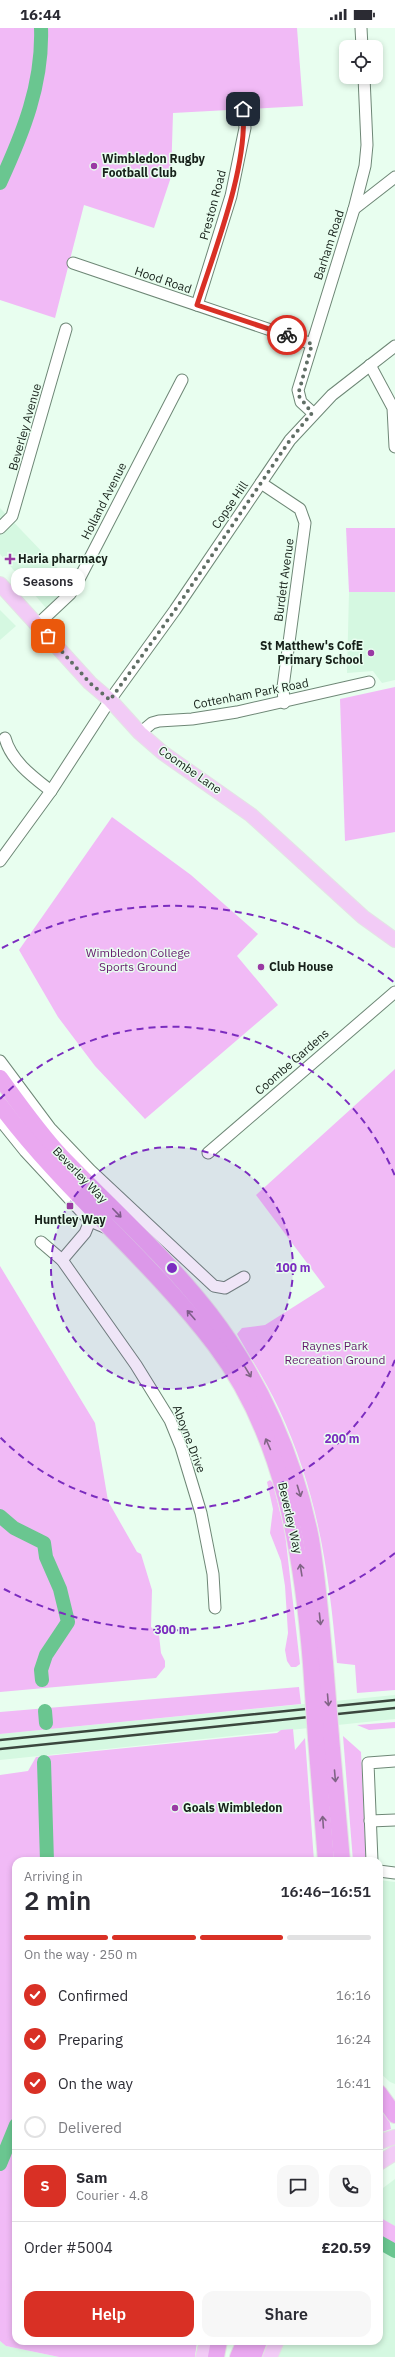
<!DOCTYPE html>
<html lang="en">
<head>
<meta charset="utf-8">
<style>
	body { margin:0; font-family:"IBM Plex Sans",sans-serif; background:#f7f7f7; color:#2b2b33; height:100vh; display:flex; flex-direction:column; font-size:15px; white-space:nowrap }
	* { box-sizing:border-box; margin:0 }
	p { font-size:13px; color:#7c7c81 }
	.icon { flex:none; width:22px; height:22px; fill:none; stroke:currentColor; stroke-width:2; stroke-linecap:round; stroke-linejoin:round }
	.map { position:relative; flex:1; overflow:hidden }
	.side { position:absolute; left:12px; top:1829px; width:371px; height:488px; display:flex; flex-direction:column; background:#fff; border-radius:12px; box-shadow:0 2px 6px #0003 }
	.side>* { flex:none }
	.controls { position:absolute; left:339px; top:12px; display:grid; gap:8px }
	.controls a { display:grid; place-items:center; width:44px; height:44px; border-radius:8px; background:#fff; box-shadow:0 2px 6px #0003; font-size:20px }
	.pin { position:absolute; display:grid; place-items:center; width:34px; height:34px; color:#fff; margin:-17px; border-radius:8px; box-shadow:0 2px 6px #0006 }
	.courier { position:absolute; display:grid; place-items:center; width:40px; height:40px; margin:-20px; border:3px solid #d93025; border-radius:50%; background:#fff; color:#222; box-shadow:0 1px 5px #0007 }
	.bubble { position:absolute; height:28px; border-radius:12px; background:#fff; box-shadow:0 2px 6px #0003; font-size:13px; font-weight:600; line-height:28px; text-align:center }
	.summary em { font-style:normal; font-weight:600 }
	.summary div { display:flex; flex-direction:column-reverse }
	.summary { display:flex; align-items:center; justify-content:space-between; height:68px; padding:0 12px }
	h1 { font-size:26px; font-weight:600; line-height:30px }
	.bar { display:grid; grid-template-columns:repeat(4,1fr); gap:6px 4px; align-content:center; height:48px; padding:0 12px }
	.bar i { height:5px; border-radius:3px; background:#e1e1e2 }
	.bar .selected { background:#d93025 }
	.bar p { grid-column:span 4 }
	.line { display:flex; align-items:center; gap:10px; padding:0 12px; border-top:1px solid #e1e1e2 }
	.line div { flex:1 }
	.round { display:grid; place-items:center; flex:none; width:42px; height:42px; border-radius:12px; background:#f7f7f7 }
	ol { padding:0 12px; list-style:none }
	li { display:flex; align-items:center; gap:12px; height:44px }
	li p { margin-inline-start:auto }
	li .icon { padding:4px; border-radius:50%; background:#d93025; color:#fff; stroke-width:4 }
	li:last-child { color:#7c7c81 }
	li i { width:22px; height:22px; border:2px solid #e1e1e2; border-radius:50% }
	.button { display:flex; gap:8px; margin-top:auto; padding:8px 12px }
	.button a { flex:1; height:46px; border-radius:12px; background:#d93025; color:#fff; font-size:16px; font-weight:600; line-height:46px; text-align:center }
	.button a+a { background:#f7f7f7; color:#2b2b33 }
	.status { display:flex; justify-content:space-between; align-items:center; height:28px; padding:0 20px; background:#fff; direction:ltr }
	.status svg { height:11px; fill:currentColor }
	.map>svg:first-child { display:block }
</style>
</head>
<body>
<div class="status"><b>16:44</b><svg viewBox="0 0 49 12"><path d="M0 12V9h3v3zM5 12V6h3v6zM10 12V3h3v9zM15 12V0h3v12zM26 1h20v11H26zM47 4h2v5h-2z"/></svg></div>
<div class="map">
<svg width="395" height="2329" viewBox="0 0 395 2329">
	<rect width="100%" height="100%" fill="#e8feef"/>
	<g fill="#d5f8e1">
		<path d="M0 480 70 553 65 561 46 580 0 526Z"/>
		<path d="M349 564H395V652L382 655 373 643 347 645Z"/>
		<path d="M0 582 16 598 0 612Z"/>
		<path d="M395 1667V1691L0 1732V1706Z"/>
		<path d="M379 1852 395 1854V2056L390 2054 379 2044Z"/>
		<path d="M395 2151V2204L379 2195V2163Z"/>
		<path d="M379 2220 395 2229V2329H278L286 2313H379Z"/>
		<path d="M0 2313 6 2318 59 2329H0Z"/>
	</g>
	<g fill="#f1baf6">
		<path d="M0 0H297L303 78 173 85 171 149 154 200 84 177 55 290 0 272Z"/>
		<path d="M346 500H395V564H349Z"/>
		<path d="M395 659V804L345 813 340 671Z"/>
		<path d="M112 789 191 847 258 906 237 928 278 977 145 1091 95 1038 58 989 19 922Z"/>
		<path d="M395 1041V1662L357 1665 355 1637 337 1635C329 1544 318 1465 279 1381 267 1355 251 1331 237 1306L242 1300 265 1297 325 1259 256 1167Z"/>
		<path d="M0 1238 95 1395 108 1473 137 1524 141 1526 152 1562 151 1599 159 1607 161 1625 165 1633V1639L156 1650 0 1664Z"/>
		<path d="M270 1452 273 1455 285 1505 300 1636 296 1639H291L287 1633 285 1622 288 1605 285 1558 281 1533 270 1505 273 1481 267 1454Z"/>
		<path d="M299 1659 301 1676 0 1706V1684Z"/>
		<path d="M395 1694V1700L369 1702 357 1697Z"/>
		<path d="M293 1701 295 1722 305 1710 314 1833H16V2313H197L195 2329H59L6 2318 0 2313V1747L28 1743 36 1729 277 1705 281 1702Z"/>
		<path d="M343 1708 361 1724 366 1833H353Z"/>
		<path d="M379 2079 389 2091 391 2101 379 2105Z"/>
		<path d="M379 2189 395 2198V2229L379 2221Z"/>
	</g>
	<g fill="none" stroke-linecap="round" stroke-linejoin="round">
		<g stroke="#6ac690" stroke-width="14">
			<path d="M0 155C23 105 43 56 41 0"/>
			<path d="M0 1488 14 1500 44 1515 46 1529 60 1561 68 1594 46 1627 41 1642 42 1652"/>
			<path d="M45 1683 46 1695"/>
			<path d="M44 1734 47 1833"/>
			<path d="M0 2136 16 2097"/>
			<path d="M379 2214 395 2223"/>
		</g>
		<defs>
			<g id="minor">
				<path d="M361 0 362 19"/>
				<path d="M354 181 395 149"/>
				<path d="M73 235 312 316"/>
				<path d="M197 277 231 168 245 100 243 81"/>
				<path d="M370 337 393 380 395 419"/>
				<path d="M313 385 301 374 298 362 354 181 365 138 367 117 364 49"/>
				<path d="M261 455 300 481 305 495 283 659 284 675"/>
				<path d="M0 500 12 488 66 301"/>
				<path d="M37 597 70 566 75 559 182 352"/>
				<path d="M140 705 152 695 159 693 192 691 237 684 369 654"/>
				<path d="M5 710C11 733 33 749 51 763"/>
				<path d="M0 833 51 763 110 672 175 582 290 412 332 367 395 318"/>
				<path d="M0 1033 50 1100 90 1142 214 1258 225 1260 244 1249"/>
				<path d="M0 1092 25 1123 90 1193 109 1201"/>
				<path d="M208 1125 395 964"/>
				<path d="M41 1214 62 1232 136 1337 170 1392 181 1419 201 1485 213 1546 215 1580"/>
				<path d="M62 1232 85 1205 90 1193"/>
				<path d="M370 1793 395 1792"/>
				<path d="M372 1833 368 1735 395 1733"/>
				<path d="M379 1843 395 1845"/>
			</g>
			<g id="major">
				<path d="M0 556 90 655 110 672 140 705 163 725 251 787 363 889 395 912"/>
				<path d="M379 2114 395 2109"/>
				<path d="M379 2135 395 2125"/>
				<path d="M203 2329 207 2313"/>
				<path d="M270 2329 277 2313"/>
			</g>
			<g id="highway">
				<path d="M0 1050C19 1076 38 1103 60 1127 110 1179 165 1228 210 1286 260 1351 295 1430 311 1511 318 1552 321 1594 325 1635"/>
				<path d="M0 1077C64 1163 150 1231 215 1317 284 1408 302 1525 311 1636"/>
				<path d="M331 1709 342 1833"/>
				<path d="M316 1710 326 1833"/>
				<path d="M379 2065 395 2087"/>
				<path d="M216 2329 219 2313"/>
				<path d="M238 2329 245 2313"/>
				<path d="M253 2329 259 2313"/>
			</g>
		</defs>
		<use href="#minor" stroke="#6e8776" stroke-width="13"/>
		<use href="#major" stroke="#e3e4e4" stroke-width="16"/>
		<use href="#highway" stroke="#e3e4e4" stroke-width="18"/>
		<use href="#minor" stroke="#fff" stroke-width="11"/>
		<use href="#major" stroke="#f2cbf6" stroke-width="14"/>
		<use href="#highway" stroke="#eaa8f0" stroke-width="16"/>
		<g stroke="#3a463d" stroke-width="2.5">
			<path d="M0 1712 395 1672"/>
			<path d="M0 1721 395 1680"/>
		</g>
		<defs>
			<g id="highway-bridge">
				<path d="M325 1635 331 1709"/>
				<path d="M311 1636 316 1710"/>
			</g>
		</defs>
		<use href="#highway-bridge" stroke="#e3e4e4" stroke-width="18" stroke-linecap="butt"/>
		<use href="#highway-bridge" stroke="#eaa8f0" stroke-width="16"/>
	</g>
	<defs><path id="oneway-shaft" d="M-6 0H5M1.5-3L5.5 0L1.5 3" fill="none" stroke-width="1.6" stroke-linecap="round" stroke-linejoin="round"/></defs>
	<g stroke="#806485">
		<use href="#oneway-shaft" transform="translate(117 1185) rotate(46)"/>
		<use href="#oneway-shaft" transform="translate(191 1287) rotate(-131)"/>
		<use href="#oneway-shaft" transform="translate(248 1344) rotate(59)"/>
		<use href="#oneway-shaft" transform="translate(268 1416) rotate(-114)"/>
		<use href="#oneway-shaft" transform="translate(299 1463) rotate(73)"/>
		<use href="#oneway-shaft" transform="translate(301 1542) rotate(-99)"/>
		<use href="#oneway-shaft" transform="translate(320 1591) rotate(84)"/>
		<use href="#oneway-shaft" transform="translate(328 1672) rotate(85)"/>
		<use href="#oneway-shaft" transform="translate(335 1748) rotate(85)"/>
		<use href="#oneway-shaft" transform="translate(323 1794) rotate(-94)"/>
	</g>
	<g fill="none" stroke-linecap="round" stroke-linejoin="round">
		<path stroke="#606e65" stroke-width="4" stroke-dasharray="0 7.2" d="M48 608 90 655 110 672 175 582 290 412 312 385 298 367 312 316 287 307"/>
		<path stroke="#d93025" stroke-width="5" d="M243 81C248 139 215 221 197 277L287 307"/>
	</g>
	<circle cx="172" cy="1240" r="121" fill="#7b2cbf" fill-opacity=".12"/>
	<g fill="none" stroke="#7b2cbf" stroke-width="2" stroke-dasharray="7 5">
		<circle cx="172" cy="1240" r="121"/>
		<path d="M395 1332A241 241 0 0 1 0 1409M0 1071A241 241 0 0 1 395 1148"/>
		<path d="M395 1525A362 362 0 0 1 2 1560M2 920A362 362 0 0 1 395 955"/>
	</g>
	<g fill="#993aa3" stroke="#e8feef" stroke-width="1.5">
		<circle cx="94" cy="138" r="4"/>
		<path d="M8 525h4v4h4v4h-4v4h-4v-4h-4v-4h4z"/>
		<circle cx="371" cy="625" r="4"/>
		<circle cx="261" cy="939" r="4"/>
		<rect x="66" y="1174" width="8" height="8" rx="2"/>
		<circle cx="175" cy="1780" r="4"/>
	</g>
	<g text-anchor="middle" stroke-width="3" stroke-linejoin="round" paint-order="stroke">
		<g font-size="12" font-weight="bold" fill="#17211a" stroke="#e8feef" text-anchor="start">
			<text x="102" y="135">Wimbledon Rugby<tspan x="102" dy="14">Football Club</tspan></text>
			<text x="18" y="535">Haria pharmacy</text>
			<text x="363" y="622" text-anchor="end">St Matthew's CofE<tspan x="363" dy="14">Primary School</tspan></text>
			<text x="269" y="943">Club House</text>
			<text x="70" y="1196" text-anchor="middle">Huntley Way</text>
			<text x="183" y="1784">Goals Wimbledon</text>
		</g>
		<g font-size="12" fill="#17211a" stroke="#e8feef">
			<text transform="translate(213 177) rotate(-75)" y="4">Preston Road</text>
			<text transform="translate(329 217) rotate(-72)" y="4">Barham Road</text>
			<text transform="translate(163 252) rotate(19)" y="4">Hood Road</text>
			<text transform="translate(25 399) rotate(-74)" y="4">Beverley Avenue</text>
			<text transform="translate(104 473) rotate(-63)" y="4">Holland Avenue</text>
			<text transform="translate(230 477) rotate(-56)" y="4">Copse Hill</text>
			<text transform="translate(284 552) rotate(-82)" y="4">Burdett Avenue</text>
			<text transform="translate(251 666) rotate(-11)" y="4">Cottenham Park Road</text>
			<text transform="translate(190 742) rotate(35)" y="4">Coombe Lane</text>
			<text transform="translate(292 1034) rotate(-41)" y="4">Coombe Gardens</text>
			<text transform="translate(80 1147) rotate(46)" y="4">Beverley Way</text>
			<text transform="translate(189 1411) rotate(69)" y="4">Aboyne Drive</text>
			<text transform="translate(290 1490) rotate(77)" y="4">Beverley Way</text>
		</g>
		<g font-size="12" fill="#65186c" stroke="#e8feef">
			<text x="138" y="929">Wimbledon College<tspan x="138" dy="14">Sports Ground</tspan></text>
			<text x="335" y="1322">Raynes Park<tspan x="335" dy="14">Recreation Ground</tspan></text>
		</g>
	</g>
	<circle cx="172" cy="1240" r="6" fill="#7b2cbf" stroke="#e8feef" stroke-width="2"/>
	<g font-size="12" text-anchor="middle" font-weight="bold" fill="#7b2cbf" stroke="#e8feef" stroke-width="3" stroke-linejoin="round" paint-order="stroke">
		<text x="293" y="1244">100 m</text>
		<text x="342" y="1415">200 m</text>
		<text x="172" y="1606">300 m</text>
	</g>
</svg>
<div class="controls">
<a><svg class="icon" aria-label="locate" viewBox="0 0 24 24"><circle cx="12" cy="12" r="6"/><path d="M12 2v4M12 18v4M2 12h4M18 12h4"/></svg></a>
</div>
<div class="pin" style="left:48px;top:608px;background:#ea580c"><svg class="icon" aria-label="bag" viewBox="0 0 24 24"><path d="M5 8h14l-1 12H6zM9 8a3 3 0 0 1 6 0"/></svg></div>
<div class="pin" style="left:243px;top:81px;background:#1f2937"><svg class="icon" aria-label="home" viewBox="0 0 24 24"><path d="M3 11l9-7 9 7M6 9v11h12V9"/></svg></div>
<div class="courier" style="left:287px;top:307px"><svg class="icon" aria-label="bike" viewBox="0 0 24 24"><circle cx="6" cy="16" r="4"/><circle cx="18" cy="16" r="4"/><path d="M6 16l4-8h5l3 8M10 8l3 8H6M13 5h3"/></svg></div>
<div class="bubble" style="left:11px;top:540px;width:74px">Seasons</div>
<section class="side">
<div class="summary"><div><h1>2 min</h1><p>Arriving in</p></div><em>16:46–16:51</em></div>
<div class="bar"><i class="selected"></i><i class="selected"></i><i class="selected"></i><i></i><p>On the way · 250 m</p></div>
<ol>
<li><svg class="icon" aria-label="check" viewBox="0 0 24 24"><path d="M5 12l5 5 9-10"/></svg>Confirmed<p>16:16</p></li>
<li><svg class="icon" aria-label="check" viewBox="0 0 24 24"><path d="M5 12l5 5 9-10"/></svg>Preparing<p>16:24</p></li>
<li><svg class="icon" aria-label="check" viewBox="0 0 24 24"><path d="M5 12l5 5 9-10"/></svg>On the way<p>16:41</p></li>
<li><i></i>Delivered</li>
</ol>
<div class="line" style="height:72px"><b class="round" style="background:#d93025;color:#fff">S</b><div><b>Sam</b><p>Courier · 4.8</p></div><a class="round"><svg class="icon" aria-label="chat" viewBox="0 0 24 24"><path d="M4 5h16v11H9l-5 4z"/></svg></a><a class="round"><svg class="icon" aria-label="phone" viewBox="0 0 24 24"><path d="M5 4h4l2 5-3 2q2 4 5 5l2-3 5 2v4C11 20 4 13 5 4z"/></svg></a></div>
<div class="line" style="height:52px"><div>Order #5004</div><b>£20.59</b></div>
<div class="button"><a>Help</a><a>Share</a></div>
</section>
</div>
</body>
</html>
